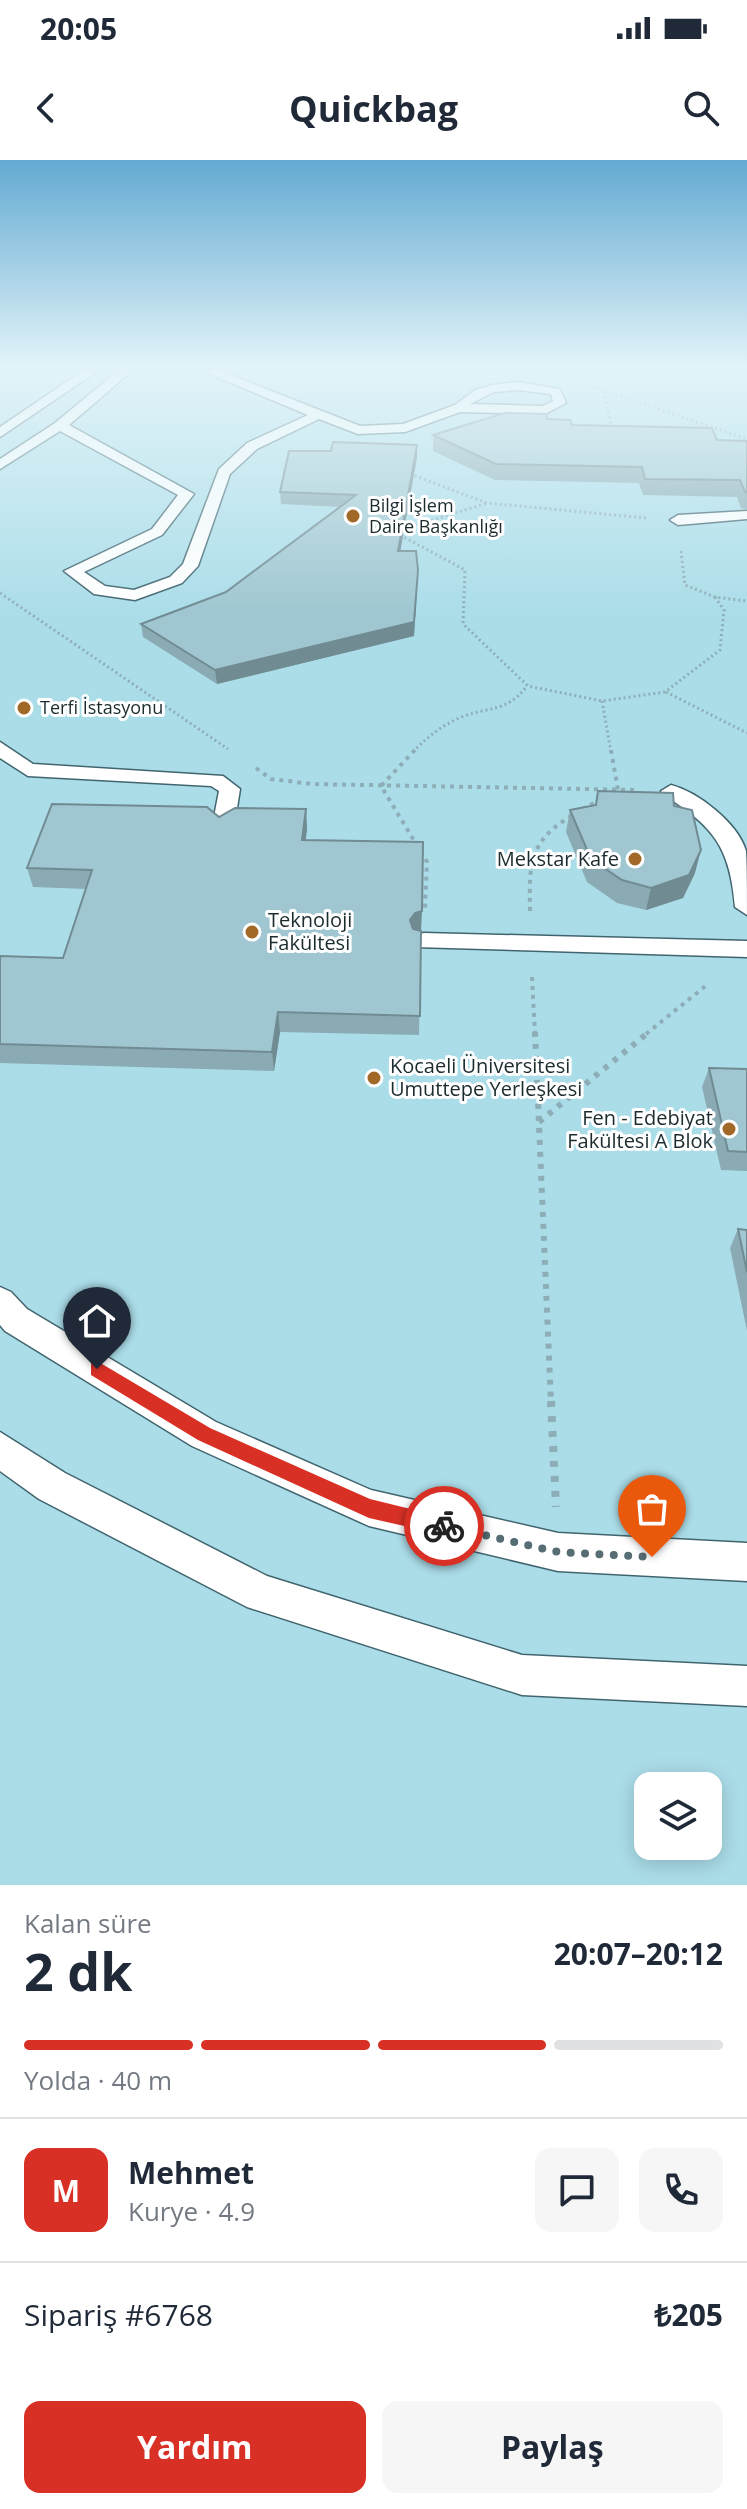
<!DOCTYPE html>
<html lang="tr">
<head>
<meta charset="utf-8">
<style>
	body { margin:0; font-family:"Open Sans",sans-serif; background:#f6f6f7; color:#1f2937; height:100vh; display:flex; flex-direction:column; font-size:30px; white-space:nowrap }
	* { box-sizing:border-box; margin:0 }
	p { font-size:26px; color:#747a83 }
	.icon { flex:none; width:44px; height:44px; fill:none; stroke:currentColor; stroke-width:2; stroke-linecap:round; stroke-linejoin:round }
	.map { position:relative; height:1725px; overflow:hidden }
	.side { display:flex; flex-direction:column; background:#fff; flex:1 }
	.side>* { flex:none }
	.tools { position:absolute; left:634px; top:1612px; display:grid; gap:16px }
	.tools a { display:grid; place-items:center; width:88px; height:88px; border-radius:16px; background:#fff; box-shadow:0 4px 20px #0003; font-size:40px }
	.pin { position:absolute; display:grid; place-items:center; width:68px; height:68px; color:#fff; margin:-82px -34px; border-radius:50% 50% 50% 0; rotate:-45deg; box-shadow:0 0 8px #0007 }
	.pin .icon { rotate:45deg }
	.courier { position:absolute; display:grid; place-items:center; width:80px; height:80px; margin:-40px; border:6px solid #d93025; border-radius:50%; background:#fff; color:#222; box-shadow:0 2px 10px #0007 }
	.headline em { font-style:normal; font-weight:700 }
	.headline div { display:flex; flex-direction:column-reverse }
	.headline { display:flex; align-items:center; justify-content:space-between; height:136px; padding:0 24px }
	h1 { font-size:52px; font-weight:700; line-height:60px }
	.bar { display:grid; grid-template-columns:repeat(4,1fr); gap:12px 8px; align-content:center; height:96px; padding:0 24px }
	.bar i { height:10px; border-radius:6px; background:#e0e1e3 }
	.bar .on { background:#d93025 }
	.bar p { grid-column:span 4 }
	.line { display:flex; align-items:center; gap:20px; padding:0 24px; border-top:2px solid #e0e1e3 }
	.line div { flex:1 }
	.round { display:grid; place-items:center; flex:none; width:84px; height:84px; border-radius:16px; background:#f6f6f7 }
	.action { display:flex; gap:16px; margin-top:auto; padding:16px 24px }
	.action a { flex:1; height:92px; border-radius:16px; background:#d93025; color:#fff; font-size:32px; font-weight:700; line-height:92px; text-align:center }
	.action a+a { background:#f6f6f7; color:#1f2937 }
	.status { display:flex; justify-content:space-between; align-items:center; height:56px; padding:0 40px; background:#fff; direction:ltr }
	.status svg { height:22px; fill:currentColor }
	header { display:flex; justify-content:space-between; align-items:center; height:104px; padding:0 24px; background:#fff; font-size:36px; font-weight:700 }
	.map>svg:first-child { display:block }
</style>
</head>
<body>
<div class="status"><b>20:05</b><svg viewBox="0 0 49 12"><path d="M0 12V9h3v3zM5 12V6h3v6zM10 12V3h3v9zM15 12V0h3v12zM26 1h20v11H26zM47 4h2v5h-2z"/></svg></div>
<header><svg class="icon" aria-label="back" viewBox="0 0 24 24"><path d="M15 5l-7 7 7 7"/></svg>Quickbag<svg class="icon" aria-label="search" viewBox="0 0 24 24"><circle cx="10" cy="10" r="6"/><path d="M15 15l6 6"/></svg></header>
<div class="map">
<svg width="747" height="1725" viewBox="0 0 747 1725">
	<rect width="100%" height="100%" fill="#c0e7f1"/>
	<path fill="#abdde9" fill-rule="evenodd" d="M0 210H747V1725H0ZM648 1626H708V1686H648Z"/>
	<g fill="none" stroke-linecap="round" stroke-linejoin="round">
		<defs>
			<g id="service">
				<path d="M84 210H99L0 277V267Z"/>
				<path d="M119 210H133L69 265 194 334 162 375 84 412 105 426 134 430 170 417 183 404 219 309 247 283 308 255 200 210H218L360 266 403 264 455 245 475 230 492 225 518 222 560 229 566 243 545 254 460 252 405 272 358 274 319 259 257 289 230 314 198 406 182 423 135 440 94 434 64 411 152 369 178 335 60 271 0 309V299L55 263ZM518 230 551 234 553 241 543 246 470 244 494 232Z"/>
				<path d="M747 351V359L678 365 670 360 678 355Z"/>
				<path d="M0 582 33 604 223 616 240 629 234 667 223 674 212 667 219 631 211 626 28 616 0 598Z"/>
				<path d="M671 625C698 632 738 663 746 691 747 709 747 736 747 755L735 747C730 687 714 667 664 635L661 631Z"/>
				<path d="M424 773 747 781V797L415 787 412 781 415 775Z"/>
				<path d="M0 1127 11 1132 27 1149 216 1262 371 1330 558 1373 747 1383V1421L558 1411 369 1366 192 1286 5 1171 0 1165Z"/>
				<path d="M0 1272 65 1313 267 1416 522 1495 747 1506V1546L522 1535 247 1447 39 1339 0 1311Z"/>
			</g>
		</defs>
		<use href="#service" stroke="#41656e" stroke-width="3"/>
		<g stroke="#8eaeb7" stroke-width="3" stroke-dasharray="2 3" stroke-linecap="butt">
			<path d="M587 225 747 279"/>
			<path d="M604 232 613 273"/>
			<path d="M410 314 487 343 646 358"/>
			<path d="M398 371 487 343"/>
			<path d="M400 375 465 410 463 464 528 526 602 541 665 532 720 490 724 450 715 437"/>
			<path d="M681 391 685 425 715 437 747 441"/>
			<path d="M0 433 228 589"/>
			<path d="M666 532 747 573"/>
			<path d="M602 541 611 592"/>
			<path d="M413 592C427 577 440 567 459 558 488 546 507 553 527 526"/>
		</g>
		<g stroke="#8eaeb7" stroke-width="4" stroke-dasharray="4 5" stroke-linecap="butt">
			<path d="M415 590 381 626 427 702 425 748"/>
			<path d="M611 590 618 630 611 634"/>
			<path d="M256 608 271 619 312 624 638 630"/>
			<path d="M582 649 602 639"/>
			<path d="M530 751C529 702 529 681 574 654"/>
			<path d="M532 817 535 874"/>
			<path d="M646 874 708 824"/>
		</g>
		<g stroke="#8eaeb7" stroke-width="6" stroke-dasharray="5 7" stroke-linecap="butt">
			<path d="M535 872 551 1243"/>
			<path d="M539 962 649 872"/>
		</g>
		<path stroke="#8eaeb7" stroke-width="8" stroke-dasharray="6 9" stroke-linecap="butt" d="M551 1241 556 1347"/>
		<use href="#service" fill="#fff" fill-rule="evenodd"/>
	</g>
	<g fill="#8aabb4">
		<path d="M547 259 572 265 717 280 747 281V349L741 348 737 337 643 335 639 323 495 320 433 291V275Z"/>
		<path d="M417 285V297L400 391 418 410 414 476 217 524 143 477 141 464 226 432 340 347 281 344 280 332 331 291Z"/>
		<path d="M674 646 695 713 683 738 646 750 617 743 587 722 566 672 570 650Z"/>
		<path d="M306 649 307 669 306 680 421 771 419 875 280 872 274 911 0 903V796L63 798 86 729 33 727 27 708 219 657Z"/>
		<path d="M709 908 747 909V1011L721 1010 702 927Z"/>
		<path d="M738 1069 747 1070V1171L730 1088Z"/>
	</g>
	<g fill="#708b92">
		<path d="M417 285V297L398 404V391Z"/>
		<path d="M418 410 414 476 217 524 215 510Z"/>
		<path d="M306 649 307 669 303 699 302 680Z"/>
		<path d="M701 690 695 713 683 738 646 750 651 728Z"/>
		<path d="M422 751 421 771 409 780 410 760 415 753Z"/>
		<path d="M278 852 280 872 274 911 272 892Z"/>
	</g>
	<g fill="#a0c7d1" stroke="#708b92" stroke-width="2">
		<path d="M505 253 547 254V259L570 260 572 265 712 268 717 280 747 281V332H745L740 320 645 319 642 307 496 304 433 275Z"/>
		<path d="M333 282 417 285 398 391H416L418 410 414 462 215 510 141 464 226 432 356 335 280 332 289 291H331Z"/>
		<path d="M598 631 673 633 674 646 692 650 701 690 689 715 651 728 622 720 591 699 570 650 596 645Z"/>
		<path d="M52 644 207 647 219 657 235 648 306 649 302 680 423 682 422 751 415 753 410 760 413 769 421 771 420 856 278 852 272 892 0 884V796L63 798 92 710 27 708Z"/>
		<path d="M709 908 747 909V992L728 991Z"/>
		<path d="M738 1069 747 1070V1112Z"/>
	</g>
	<linearGradient id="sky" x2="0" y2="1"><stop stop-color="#63aad2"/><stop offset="0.46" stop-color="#e3f4f9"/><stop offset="1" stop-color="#e3f4f9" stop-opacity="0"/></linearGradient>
	<rect width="747" height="452" fill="url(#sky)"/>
	<path fill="#d93025" d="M97 1201 210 1268 370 1339 451 1359V1372L444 1375 369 1358 198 1280 91 1215V1203Z"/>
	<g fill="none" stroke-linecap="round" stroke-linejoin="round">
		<path stroke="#556d73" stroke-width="8" stroke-dasharray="0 14.4" d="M444 1366 558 1392 652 1397"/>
	</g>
	<g fill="#a26828" stroke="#fff" stroke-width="3">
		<circle cx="353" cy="356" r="8"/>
		<circle cx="24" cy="548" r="8"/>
		<circle cx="635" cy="699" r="8"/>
		<circle cx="252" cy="772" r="8"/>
		<circle cx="374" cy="918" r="8"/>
		<circle cx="729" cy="969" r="8"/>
	</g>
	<g text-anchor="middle" stroke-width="6" stroke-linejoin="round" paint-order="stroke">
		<g font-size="18" fill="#1b2b2f" stroke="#fff" text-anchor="start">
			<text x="369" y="352">Bilgi İşlem<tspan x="369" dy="21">Daire Başkanlığı</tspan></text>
			<text x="40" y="554">Terfi İstasyonu</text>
		</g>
		<g font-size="20" fill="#1b2b2f" stroke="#fff" text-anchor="end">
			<text x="619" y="706">Mekstar Kafe</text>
			<text x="268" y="767" text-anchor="start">Teknoloji<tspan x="268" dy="23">Fakültesi</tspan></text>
			<text x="390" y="913" text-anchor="start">Kocaeli Üniversitesi<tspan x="390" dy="23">Umuttepe Yerleşkesi</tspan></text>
			<text x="713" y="965">Fen - Edebiyat<tspan x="713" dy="23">Fakültesi A Blok</tspan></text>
		</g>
	</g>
</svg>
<div class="tools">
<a><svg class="icon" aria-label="layers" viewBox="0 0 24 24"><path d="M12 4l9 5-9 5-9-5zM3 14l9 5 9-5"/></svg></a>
</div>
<div class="pin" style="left:652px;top:1397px;background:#ea580c"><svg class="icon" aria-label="bag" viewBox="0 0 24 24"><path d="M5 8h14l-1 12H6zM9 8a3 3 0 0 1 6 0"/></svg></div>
<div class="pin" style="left:97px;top:1209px;background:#1f2937"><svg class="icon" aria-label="home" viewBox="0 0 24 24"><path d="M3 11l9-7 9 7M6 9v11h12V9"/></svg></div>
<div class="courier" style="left:444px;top:1366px"><svg class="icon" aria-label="bike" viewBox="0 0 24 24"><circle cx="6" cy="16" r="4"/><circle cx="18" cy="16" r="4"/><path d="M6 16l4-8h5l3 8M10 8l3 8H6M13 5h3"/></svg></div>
</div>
<section class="side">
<div class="headline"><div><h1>2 dk</h1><p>Kalan süre</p></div><em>20:07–20:12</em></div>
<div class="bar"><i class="on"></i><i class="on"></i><i class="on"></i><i></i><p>Yolda · 40 m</p></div>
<div class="line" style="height:144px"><b class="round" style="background:#d93025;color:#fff">M</b><div><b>Mehmet</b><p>Kurye · 4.9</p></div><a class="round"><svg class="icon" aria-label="chat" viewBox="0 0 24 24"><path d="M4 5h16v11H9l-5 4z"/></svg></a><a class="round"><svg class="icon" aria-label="phone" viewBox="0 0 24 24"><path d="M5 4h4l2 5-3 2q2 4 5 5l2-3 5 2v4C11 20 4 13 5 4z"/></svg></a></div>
<div class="line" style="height:104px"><div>Sipariş #6768</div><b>₺205</b></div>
<div class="action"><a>Yardım</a><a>Paylaş</a></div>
</section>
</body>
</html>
